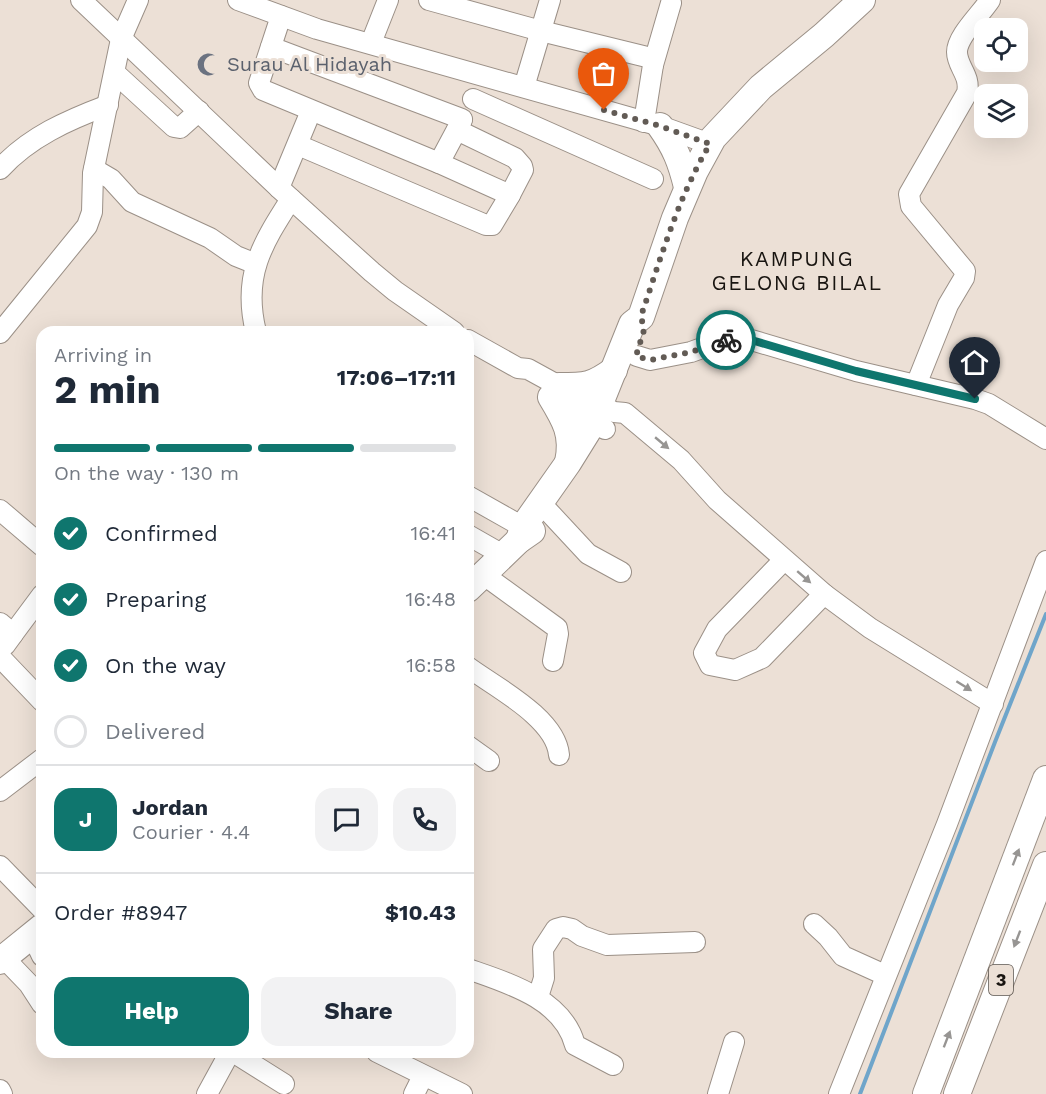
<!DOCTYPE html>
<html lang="en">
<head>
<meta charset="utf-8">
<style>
	body { margin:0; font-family:"Work Sans",sans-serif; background:#f2f2f3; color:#1f2937; height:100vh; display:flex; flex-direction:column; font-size:22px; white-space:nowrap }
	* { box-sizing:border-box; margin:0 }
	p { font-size:20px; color:#747a83 }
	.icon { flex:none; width:33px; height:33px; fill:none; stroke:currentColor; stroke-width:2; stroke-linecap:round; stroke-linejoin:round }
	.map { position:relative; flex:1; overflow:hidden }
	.drawer { position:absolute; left:36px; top:326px; width:438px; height:732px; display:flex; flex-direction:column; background:#fff; border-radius:18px; box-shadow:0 6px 24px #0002 }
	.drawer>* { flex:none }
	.controls { position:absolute; left:974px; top:18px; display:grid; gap:12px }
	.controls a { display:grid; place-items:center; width:54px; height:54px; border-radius:12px; background:#fff; box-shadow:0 6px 24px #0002; font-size:30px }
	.pin { position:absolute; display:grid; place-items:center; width:51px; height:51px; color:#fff; margin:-62px -26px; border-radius:50% 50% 50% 0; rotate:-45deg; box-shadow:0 0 6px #0007 }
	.pin .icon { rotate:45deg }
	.courier { position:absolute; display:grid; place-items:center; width:60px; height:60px; margin:-30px; border:4px solid #0f766e; border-radius:50%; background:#fff; color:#222; box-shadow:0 2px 8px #0007 }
	.overview em { font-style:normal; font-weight:700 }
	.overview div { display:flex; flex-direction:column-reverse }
	.overview { display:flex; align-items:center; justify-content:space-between; height:102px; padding:0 18px }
	h1 { font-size:39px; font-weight:700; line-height:45px }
	.bar { display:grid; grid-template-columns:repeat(4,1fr); gap:9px 6px; align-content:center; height:72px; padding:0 18px }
	.bar i { height:8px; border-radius:4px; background:#e0e1e3 }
	.bar .current { background:#0f766e }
	.bar p { grid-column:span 4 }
	.line { display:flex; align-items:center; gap:15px; padding:0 18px; border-top:2px solid #e0e1e3 }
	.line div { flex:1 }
	.round { display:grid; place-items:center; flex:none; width:63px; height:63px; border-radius:18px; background:#f2f2f3 }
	ol { padding:0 18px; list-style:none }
	li { display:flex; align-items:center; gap:18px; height:66px }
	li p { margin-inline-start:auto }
	li .icon { padding:6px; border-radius:50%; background:#0f766e; color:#fff; stroke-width:4 }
	li:last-child { color:#747a83 }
	li i { width:33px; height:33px; border:3px solid #e0e1e3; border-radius:50% }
	.action { display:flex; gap:12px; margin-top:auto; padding:12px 18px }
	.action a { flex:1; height:69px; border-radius:18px; background:#0f766e; color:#fff; font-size:24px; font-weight:700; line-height:69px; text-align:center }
	.action a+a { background:#f2f2f3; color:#1f2937 }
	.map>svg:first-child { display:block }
</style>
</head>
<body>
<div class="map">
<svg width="1046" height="1094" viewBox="0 0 1046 1094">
	<rect width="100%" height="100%" fill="#ece0d6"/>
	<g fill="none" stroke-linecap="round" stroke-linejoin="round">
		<path stroke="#6fa5ca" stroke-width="4" d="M860 1094 995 742 1046 614"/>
		<defs>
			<g id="minor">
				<path d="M81 0 279 188 372 272 395 291 454 332"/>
				<path d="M238 0 317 29 660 126 710 144"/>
				<path d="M429 0 541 31 647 57 652 61 653 65"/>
				<path d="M281 16 259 83 263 90 439 163 510 195 523 170 522 166 515 158 457 130"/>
				<path d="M371 43 388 0"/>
				<path d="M271 47 462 119"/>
				<path d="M115 73 174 127 180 128 199 111"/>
				<path d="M524 87 550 0"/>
				<path d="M473 99 653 179"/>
				<path d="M644 122 653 65 671 3"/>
				<path d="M298 145 486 225H492L510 195"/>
				<path d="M439 163 462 120"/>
				<path d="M0 169C29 137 68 120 108 105"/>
				<path d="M94 169 111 179 132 202 210 238 236 256 256 264"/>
				<path d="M279 188 311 111"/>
				<path d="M256 332C242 276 262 244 291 199"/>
				<path d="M0 333 87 226 92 212 93 173 121 39 138 0"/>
				<path d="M468 340 518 368 528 369 559 386 614 412 625 413 681 460 717 500 824 594 870 628 993 704"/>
				<path d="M637 356 650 360 691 352 721 341 748 339 856 371 975 399 989 404 1046 439"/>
				<path d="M916 385 948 305 964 278 965 271 911 206 909 194 967 93C971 75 957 67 957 52 957 36 981 14 990 0"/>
				<path d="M551 396 605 429"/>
				<path d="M468 496 523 527"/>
				<path d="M0 510 42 546"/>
				<path d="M548 511 588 554 621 572"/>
				<path d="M468 535 503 555"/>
				<path d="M784 560 717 629 704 653 710 665 735 670 762 658 824 594"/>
				<path d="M484 575 557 628 558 634 553 661"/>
				<path d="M0 623 13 634 5 645"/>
				<path d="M13 634 42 595"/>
				<path d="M0 657 42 701"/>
				<path d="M468 667C495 687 556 718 559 755"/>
				<path d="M468 746 489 761"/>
				<path d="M0 791 42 759"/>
				<path d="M0 866 42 909"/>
				<path d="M814 924 828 937 843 956 885 975"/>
				<path d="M32 935 42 956"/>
				<path d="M4 958 29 984 42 1004"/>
				<path d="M468 969C508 983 563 999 575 1045L613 1065"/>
				<path d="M538 997 544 978 543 949 556 929 563 927 572 929 582 936 607 945 695 942"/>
				<path d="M233 1052 284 1084"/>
				<path d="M377 1052 462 1094"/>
				<path d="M0 1090 2 1094"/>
				<path d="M207 1094 230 1052"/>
				<path d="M414 1094 423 1076"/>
				<path d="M718 1094 734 1042"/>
				<path d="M839 1094 947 824 1046 561"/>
			</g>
			<g id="major">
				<path d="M660 126C675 147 681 162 687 187"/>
				<path d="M559 386C586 386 592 386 614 370"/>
				<path d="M551 397C565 420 574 435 568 462"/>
				<path d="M519 540 523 527 568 463 591 426 632 324 641 317 675 218 695 171 713 138 761 87 824 35 862 0"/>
				<path d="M468 589 519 540 532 531"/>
				<path d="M0 961 42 927"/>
				<path d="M926 1094 1046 779"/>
				<path d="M957 1094 1046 865"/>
			</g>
		</defs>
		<use href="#minor" stroke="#9b9087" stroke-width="22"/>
		<use href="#major" stroke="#9b9087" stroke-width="28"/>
		<use href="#minor" stroke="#fff" stroke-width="20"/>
		<use href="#major" stroke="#fff" stroke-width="26"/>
	</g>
	<defs><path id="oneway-solid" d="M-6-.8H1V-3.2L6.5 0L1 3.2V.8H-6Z" transform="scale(1.5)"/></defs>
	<g fill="#979593">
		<use href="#oneway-solid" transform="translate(662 443) rotate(40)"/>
		<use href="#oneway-solid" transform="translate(804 577) rotate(41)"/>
		<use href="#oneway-solid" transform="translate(964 686) rotate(32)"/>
		<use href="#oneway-solid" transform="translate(1016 857) rotate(-69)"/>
		<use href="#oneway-solid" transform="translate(1017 939) rotate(111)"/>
		<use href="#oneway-solid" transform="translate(947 1039) rotate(-69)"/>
	</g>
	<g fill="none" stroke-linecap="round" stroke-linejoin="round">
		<path stroke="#625b55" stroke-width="6" stroke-dasharray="0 10.8" d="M604 110 660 126 710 144C678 197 661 258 641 316L644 330 636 356 650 360 691 352 726 340"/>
		<path stroke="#0f766e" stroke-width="8" d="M726 340 748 339 856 371 975 399"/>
	</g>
	<defs>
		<symbol id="mosque-bare" viewBox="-9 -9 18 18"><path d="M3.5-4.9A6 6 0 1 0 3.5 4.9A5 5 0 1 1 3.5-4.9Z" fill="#6b7280" stroke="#ece0d6" stroke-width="2.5" paint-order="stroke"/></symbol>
	</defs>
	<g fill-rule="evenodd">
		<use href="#mosque-bare" x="192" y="48" width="33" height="33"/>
	</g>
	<g text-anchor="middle" stroke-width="6" stroke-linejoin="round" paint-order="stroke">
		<rect fill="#ece0d6" stroke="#58514b" stroke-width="1.5" x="989" y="965" width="24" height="30" rx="4.5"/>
		<g font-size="18" font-weight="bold" fill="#181410">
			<text x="1001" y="986">3</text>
		</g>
		<g font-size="20" fill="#5b616d" stroke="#ece0d6" text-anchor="start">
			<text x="227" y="71">Surau Al Hidayah</text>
		</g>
		<g font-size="21" letter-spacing="1.5" fill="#181410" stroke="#ece0d6">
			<text x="797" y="266">KAMPUNG<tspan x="797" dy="24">GELONG BILAL</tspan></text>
		</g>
	</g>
</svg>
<div class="controls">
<a><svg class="icon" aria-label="locate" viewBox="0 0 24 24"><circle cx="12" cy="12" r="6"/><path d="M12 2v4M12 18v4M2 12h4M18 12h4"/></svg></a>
<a><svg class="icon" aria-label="layers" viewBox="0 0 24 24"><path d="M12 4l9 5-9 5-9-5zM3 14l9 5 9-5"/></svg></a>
</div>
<div class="pin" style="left:604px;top:110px;background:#ea580c"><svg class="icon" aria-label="bag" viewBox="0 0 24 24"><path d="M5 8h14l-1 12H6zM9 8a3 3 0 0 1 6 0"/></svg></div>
<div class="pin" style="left:975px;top:399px;background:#1f2937"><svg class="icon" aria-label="home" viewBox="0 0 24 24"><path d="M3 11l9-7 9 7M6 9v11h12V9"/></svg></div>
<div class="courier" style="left:726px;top:340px"><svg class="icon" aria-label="bike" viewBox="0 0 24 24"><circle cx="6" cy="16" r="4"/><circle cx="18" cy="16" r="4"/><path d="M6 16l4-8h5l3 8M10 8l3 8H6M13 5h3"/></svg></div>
<section class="drawer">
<div class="overview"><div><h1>2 min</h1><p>Arriving in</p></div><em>17:06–17:11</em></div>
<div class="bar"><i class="current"></i><i class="current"></i><i class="current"></i><i></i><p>On the way · 130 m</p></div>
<ol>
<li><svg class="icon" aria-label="check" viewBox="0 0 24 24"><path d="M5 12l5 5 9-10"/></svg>Confirmed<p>16:41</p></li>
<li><svg class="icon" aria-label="check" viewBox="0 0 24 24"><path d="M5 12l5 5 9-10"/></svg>Preparing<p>16:48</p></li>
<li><svg class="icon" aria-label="check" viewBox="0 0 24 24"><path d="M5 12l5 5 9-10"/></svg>On the way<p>16:58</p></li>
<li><i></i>Delivered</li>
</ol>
<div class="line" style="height:108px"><b class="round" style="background:#0f766e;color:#fff">J</b><div><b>Jordan</b><p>Courier · 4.4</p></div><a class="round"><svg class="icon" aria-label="chat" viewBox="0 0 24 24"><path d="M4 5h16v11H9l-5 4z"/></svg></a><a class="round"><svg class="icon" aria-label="phone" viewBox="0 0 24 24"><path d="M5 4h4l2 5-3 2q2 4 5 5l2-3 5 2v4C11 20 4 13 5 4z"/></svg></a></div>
<div class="line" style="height:78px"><div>Order #8947</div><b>$10.43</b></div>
<div class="action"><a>Help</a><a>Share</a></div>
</section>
</div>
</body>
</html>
